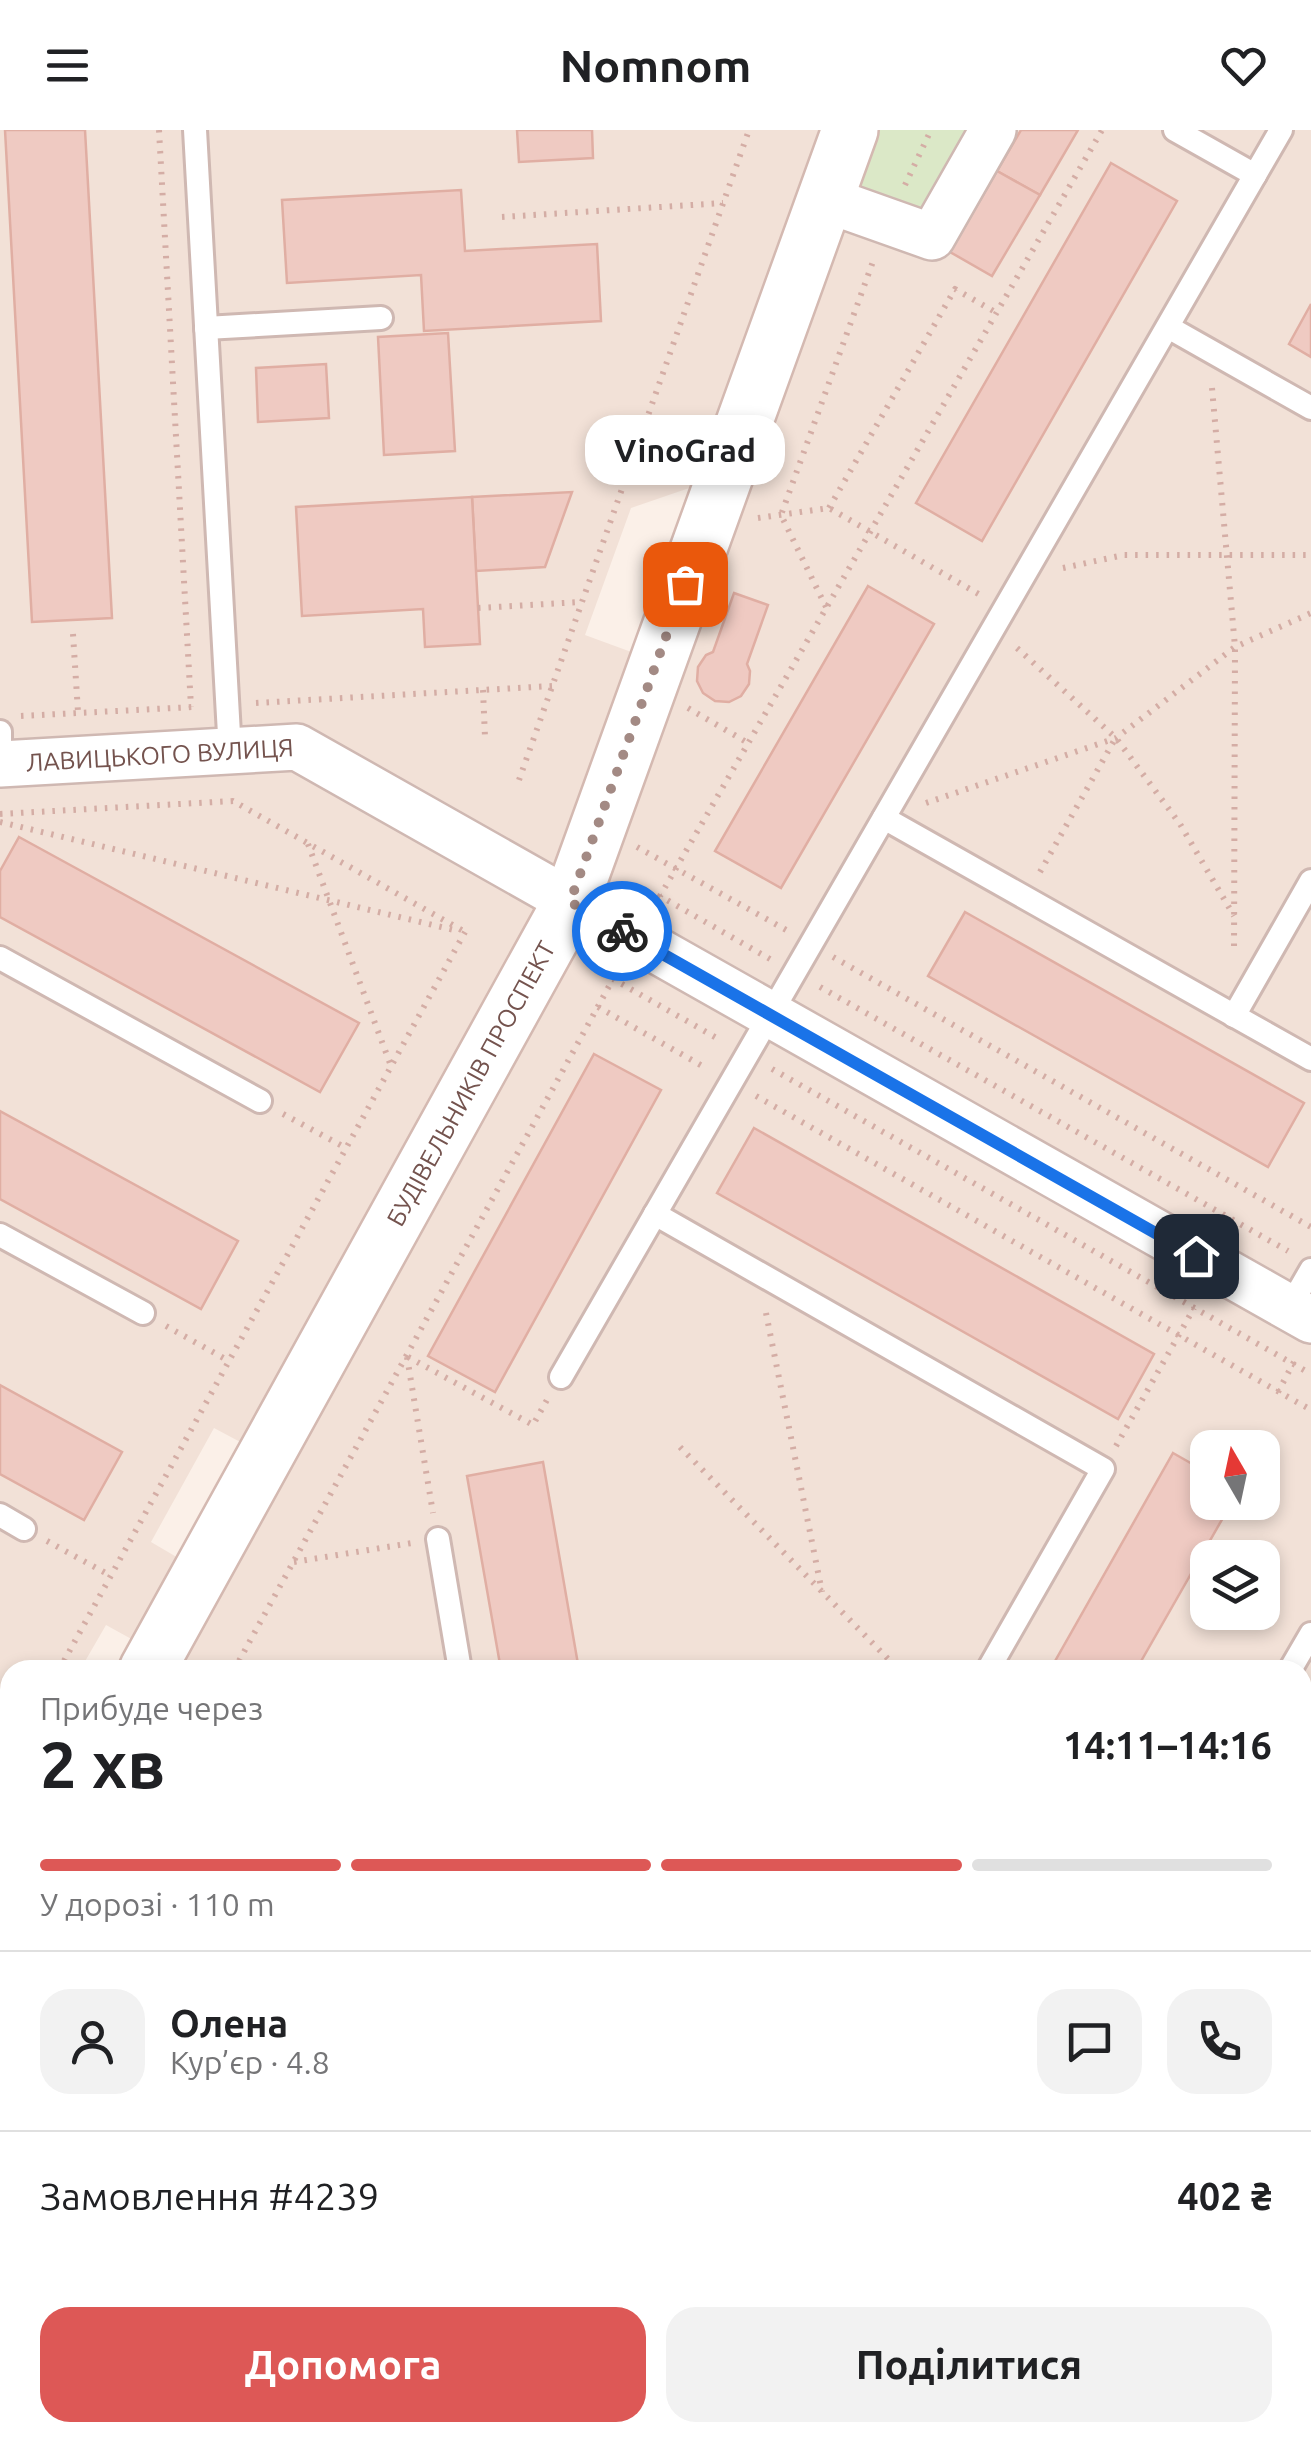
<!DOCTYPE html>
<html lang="uk">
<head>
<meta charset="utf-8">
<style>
	body { margin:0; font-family:Ubuntu,sans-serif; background:#f2f2f2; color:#202124; height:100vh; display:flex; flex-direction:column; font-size:38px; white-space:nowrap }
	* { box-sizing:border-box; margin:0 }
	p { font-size:32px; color:#757577 }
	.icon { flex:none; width:55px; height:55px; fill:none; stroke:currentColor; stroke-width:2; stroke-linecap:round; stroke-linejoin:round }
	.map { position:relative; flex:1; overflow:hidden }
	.drawer { position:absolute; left:0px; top:1530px; width:1312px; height:782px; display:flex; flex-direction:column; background:#fff; border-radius:30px 30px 0 0; box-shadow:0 5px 15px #0003 }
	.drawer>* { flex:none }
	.needle { width:65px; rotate:351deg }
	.tools { position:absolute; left:1190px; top:1300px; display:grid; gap:20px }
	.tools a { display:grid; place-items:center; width:90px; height:90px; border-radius:20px; background:#fff; box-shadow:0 5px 15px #0003; font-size:50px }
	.pin { position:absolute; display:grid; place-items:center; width:85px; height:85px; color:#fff; margin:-42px; border-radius:20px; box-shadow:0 5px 15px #0006 }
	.courier { position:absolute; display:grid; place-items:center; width:100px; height:100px; margin:-50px; border:8px solid #1a73e8; border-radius:50%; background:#fff; color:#222; box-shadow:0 2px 12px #0007 }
	.bubble { position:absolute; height:70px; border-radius:30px; background:#fff; box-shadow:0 5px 15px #0003; font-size:32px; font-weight:700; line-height:70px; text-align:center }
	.headline em { font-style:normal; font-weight:700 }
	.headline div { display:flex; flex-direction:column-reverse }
	.headline { display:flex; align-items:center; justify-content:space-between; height:170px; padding:0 40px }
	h1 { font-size:65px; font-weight:700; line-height:75px }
	.bar { display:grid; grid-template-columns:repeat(4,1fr); gap:15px 10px; align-content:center; height:120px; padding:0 40px }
	.bar i { height:12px; border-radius:8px; background:#e0e0e0 }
	.bar .on { background:#dd5856 }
	.bar p { grid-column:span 4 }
	.line { display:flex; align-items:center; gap:25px; padding:0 40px; border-top:2px solid #e0e0e0 }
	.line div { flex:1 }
	.round { display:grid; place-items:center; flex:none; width:105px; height:105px; border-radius:30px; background:#f2f2f2 }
	.action { display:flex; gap:20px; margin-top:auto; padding:20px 40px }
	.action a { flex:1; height:115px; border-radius:30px; background:#dd5856; color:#fff; font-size:40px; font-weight:700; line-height:115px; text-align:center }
	.action a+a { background:#f2f2f2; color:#202124 }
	header { display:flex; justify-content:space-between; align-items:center; height:130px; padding:0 40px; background:#fff; font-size:45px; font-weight:700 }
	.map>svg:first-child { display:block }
</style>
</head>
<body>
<header><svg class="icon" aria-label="menu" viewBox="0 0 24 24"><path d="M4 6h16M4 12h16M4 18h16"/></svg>Nomnom<svg class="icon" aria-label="heart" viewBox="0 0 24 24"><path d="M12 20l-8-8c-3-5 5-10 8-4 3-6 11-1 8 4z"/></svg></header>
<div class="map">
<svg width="1311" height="2312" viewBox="0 0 1311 2312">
	<rect width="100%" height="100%" fill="#fbf0e8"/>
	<g fill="#f2e1d7" fill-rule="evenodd">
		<path d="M0 0H825L695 356 631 378 585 505 634 523 537 789 244 1314 214 1298 151 1412 180 1429 135 1511 106 1495 80 1540H10V1667L0 1685Z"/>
		<path d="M872 0H1311V2312H0V1866L10 1848V2302H1302V1540H180L274 1369 268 1365 589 781ZM1208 1318H1262V1372H1208ZM1208 1428H1262V1482H1208Z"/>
	</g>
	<path fill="#ede5f8" d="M426 2302 1039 2303V2312H421Z"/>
	<path fill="#dbe8c7" d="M872 0H973L924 85 851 60Z"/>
	<g fill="#efcac2" stroke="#e0aea3" stroke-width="2.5">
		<path d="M5 0H85L112 488 32 492Z"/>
		<path d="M517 0H592L593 28 519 32Z"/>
		<path d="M1021 0H1078L1040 65 997 41Z"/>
		<path d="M1111 33 1177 71 982 411 916 373Z"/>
		<path d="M997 41 1040 65 992 146 950 122Z"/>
		<path d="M461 60 465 121 597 114 601 191 424 201 421 145 287 153 282 70Z"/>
		<path d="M1311 174V227L1289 214Z"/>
		<path d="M448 203 455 321 384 325 378 207Z"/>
		<path d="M326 234 329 288 258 292 256 238Z"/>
		<path d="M572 362 545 437 476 441 472 367Z"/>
		<path d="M472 367 480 514 425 517 423 479 302 486 296 377Z"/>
		<path d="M868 456 934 494 781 758 715 721Z"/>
		<path d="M734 463 768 475 747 534 750 541 749 554 741 566 729 572 715 571 703 563 697 551 698 537 706 525 713 522Z"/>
		<path d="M19 707 359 893 320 962 0 787V741Z"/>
		<path d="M965 782 1304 973 1268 1037 928 846Z"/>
		<path d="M594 924 661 960 495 1262 428 1226Z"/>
		<path d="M0 981 238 1111 201 1179 0 1069Z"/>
		<path d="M754 998 1154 1224 1118 1289 717 1063Z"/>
		<path d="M0 1255 122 1322 84 1390 0 1344Z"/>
		<path d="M1173 1323 1208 1343V1372H1232L1136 1540H1050Z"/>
		<path d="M543 1332 579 1540H501L467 1346Z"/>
		<path d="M1311 1583V1747L1302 1762V1598Z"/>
		<path d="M153 2302H240L242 2312H155Z"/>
		<path d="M802 2302H831L833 2312H803Z"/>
	</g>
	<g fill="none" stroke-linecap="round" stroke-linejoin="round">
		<defs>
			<g id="lane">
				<path d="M195 0 230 622"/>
				<path d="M1175 0 1255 45"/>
				<path d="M1168 197 1311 278"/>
				<path d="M206 198 381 188"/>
				<path d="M0 602V637"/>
				<path d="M884 688 1311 929"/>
				<path d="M0 828 260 971"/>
				<path d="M1234 886 1311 751"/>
				<path d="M655 1084 1103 1339 988 1540"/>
				<path d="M0 1105 143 1183"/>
				<path d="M1289 1178 1311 1140"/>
				<path d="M561 1247 1281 0"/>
				<path d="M0 1385 24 1399"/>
				<path d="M438 1409 460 1540"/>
				<path d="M1290 1540 1311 1504"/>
				<path d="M1302 1966 1311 1952"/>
				<path d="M1302 1999 1311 2003"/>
				<path d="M113 2302 114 2312"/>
				<path d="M360 2302 362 2312"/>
				<path d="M389 2312 394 2302"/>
				<path d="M1227 2312 1232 2302"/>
			</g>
			<g id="street">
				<path d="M825 69 932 107 993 0"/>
				<path id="s1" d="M0 634 297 617 1311 1190"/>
			</g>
			<g id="secondary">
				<path id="s2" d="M147 1540 571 772 850 0"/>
				<path d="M0 1806 10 1788"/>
			</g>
		</defs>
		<use href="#lane" stroke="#cfb8b2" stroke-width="28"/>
		<use href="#street" stroke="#cfb8b2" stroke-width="50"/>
		<use href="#secondary" stroke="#d4b9b1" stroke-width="60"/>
		<g stroke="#d4ada5" stroke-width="6" stroke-dasharray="2.5 8" stroke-linecap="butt">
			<path d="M159 0 191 577"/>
			<path d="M905 55 931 0"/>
			<path d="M502 87 723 73"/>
			<path d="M1212 258 1235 517 1234 824"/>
			<path d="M829 378 955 159 997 183"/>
			<path d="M758 388 829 378 982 466"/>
			<path d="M1063 438 1124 425H1311"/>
			<path d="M826 477 781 385 875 126"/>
			<path d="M478 478 581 472"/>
			<path d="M73 504 78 582"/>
			<path d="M1017 518 1116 608 1180 694 1234 786"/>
			<path d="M483 560 485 607"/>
			<path d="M256 573 552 556"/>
			<path d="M688 578 748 613"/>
			<path d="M21 586 193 577"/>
			<path d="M519 650 749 0"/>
			<path d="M926 673 1116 608 1235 517 1311 483"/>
			<path d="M0 684 233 671 465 802"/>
			<path d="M0 692 454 800"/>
			<path d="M308 714 391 936"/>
			<path d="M637 717 788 801"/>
			<path d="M1040 742 1115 609"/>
			<path d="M833 827 1311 1097"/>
			<path d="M770 829 660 766 1102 0"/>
			<path d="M820 857 1288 1121"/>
			<path d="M598 877 706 938"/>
			<path d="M772 939 1311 1244"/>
			<path d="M756 966 1311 1280"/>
			<path d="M283 984 346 1018"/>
			<path d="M766 1183 822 1462"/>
			<path d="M166 1196 229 1231"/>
			<path d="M407 1227 433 1383"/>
			<path d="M408 1227 533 1295 548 1268"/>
			<path d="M1278 1262 1295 1230"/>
			<path d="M1116 1316 1194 1178"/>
			<path d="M680 1317 899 1540"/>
			<path d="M47 1411 111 1446"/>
			<path d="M294 1432 412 1413"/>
			<path d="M59 1540 465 802"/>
			<path d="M234 1540 613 849 722 911"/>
			<path d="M0 1646 10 1628"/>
			<path d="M0 1967 10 1949"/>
			<path d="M0 2081 10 2079"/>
			<path d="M1302 2278 1311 2283"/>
			<path d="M1045 2312 1046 2302"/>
		</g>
		<use href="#lane" stroke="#fff" stroke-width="22"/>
		<use href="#street" stroke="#fff" stroke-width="45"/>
		<use href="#secondary" stroke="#fff" stroke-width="55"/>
	</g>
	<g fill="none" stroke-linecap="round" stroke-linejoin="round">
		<path stroke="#a38a84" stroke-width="10" stroke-dasharray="0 18" d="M622 801 570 772 685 454"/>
		<path stroke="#1a73e8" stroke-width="12" d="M622 801 1196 1126"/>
	</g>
	<g text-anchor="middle" stroke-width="10" stroke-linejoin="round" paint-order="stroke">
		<g font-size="25" fill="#74534e" stroke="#fef5ef">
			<text dy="9" stroke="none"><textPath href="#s1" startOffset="160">ЛАВИЦЬКОГО ВУЛИЦЯ</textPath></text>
			<text dy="9" stroke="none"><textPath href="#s2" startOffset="670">БУДІВЕЛЬНИКІВ ПРОСПЕКТ</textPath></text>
		</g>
	</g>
</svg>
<div class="tools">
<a><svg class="needle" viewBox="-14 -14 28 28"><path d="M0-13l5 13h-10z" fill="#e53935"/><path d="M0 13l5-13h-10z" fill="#757577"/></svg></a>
<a><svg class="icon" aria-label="layers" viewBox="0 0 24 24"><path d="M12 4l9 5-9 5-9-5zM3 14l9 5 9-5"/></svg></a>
</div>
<div class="pin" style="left:685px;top:454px;background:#ea580c"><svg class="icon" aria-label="bag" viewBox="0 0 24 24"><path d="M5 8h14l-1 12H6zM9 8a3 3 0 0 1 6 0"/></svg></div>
<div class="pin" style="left:1196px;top:1126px;background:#1f2937"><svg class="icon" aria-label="home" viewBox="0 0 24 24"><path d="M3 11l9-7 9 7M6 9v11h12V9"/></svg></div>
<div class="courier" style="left:622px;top:801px"><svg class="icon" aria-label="bike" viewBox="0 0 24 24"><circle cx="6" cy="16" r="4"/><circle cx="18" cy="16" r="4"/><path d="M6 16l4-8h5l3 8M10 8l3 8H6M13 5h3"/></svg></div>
<div class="bubble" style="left:585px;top:285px;width:200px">VinoGrad</div>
<section class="drawer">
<div class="headline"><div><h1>2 хв</h1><p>Прибуде через</p></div><em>14:11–14:16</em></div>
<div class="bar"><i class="on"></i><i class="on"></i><i class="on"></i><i></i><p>У дорозі · 110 m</p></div>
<div class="line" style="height:180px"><a class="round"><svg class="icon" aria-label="person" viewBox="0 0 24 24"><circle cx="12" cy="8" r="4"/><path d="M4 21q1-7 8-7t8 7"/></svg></a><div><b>Олена</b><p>Кур’єр · 4.8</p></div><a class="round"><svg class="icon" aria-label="chat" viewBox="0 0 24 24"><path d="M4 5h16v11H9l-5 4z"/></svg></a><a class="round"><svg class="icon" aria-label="phone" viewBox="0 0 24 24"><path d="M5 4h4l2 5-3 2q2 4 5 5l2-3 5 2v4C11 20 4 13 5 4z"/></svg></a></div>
<div class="line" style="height:130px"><div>Замовлення #4239</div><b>402 ₴</b></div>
<div class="action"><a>Допомога</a><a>Поділитися</a></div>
</section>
</div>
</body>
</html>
